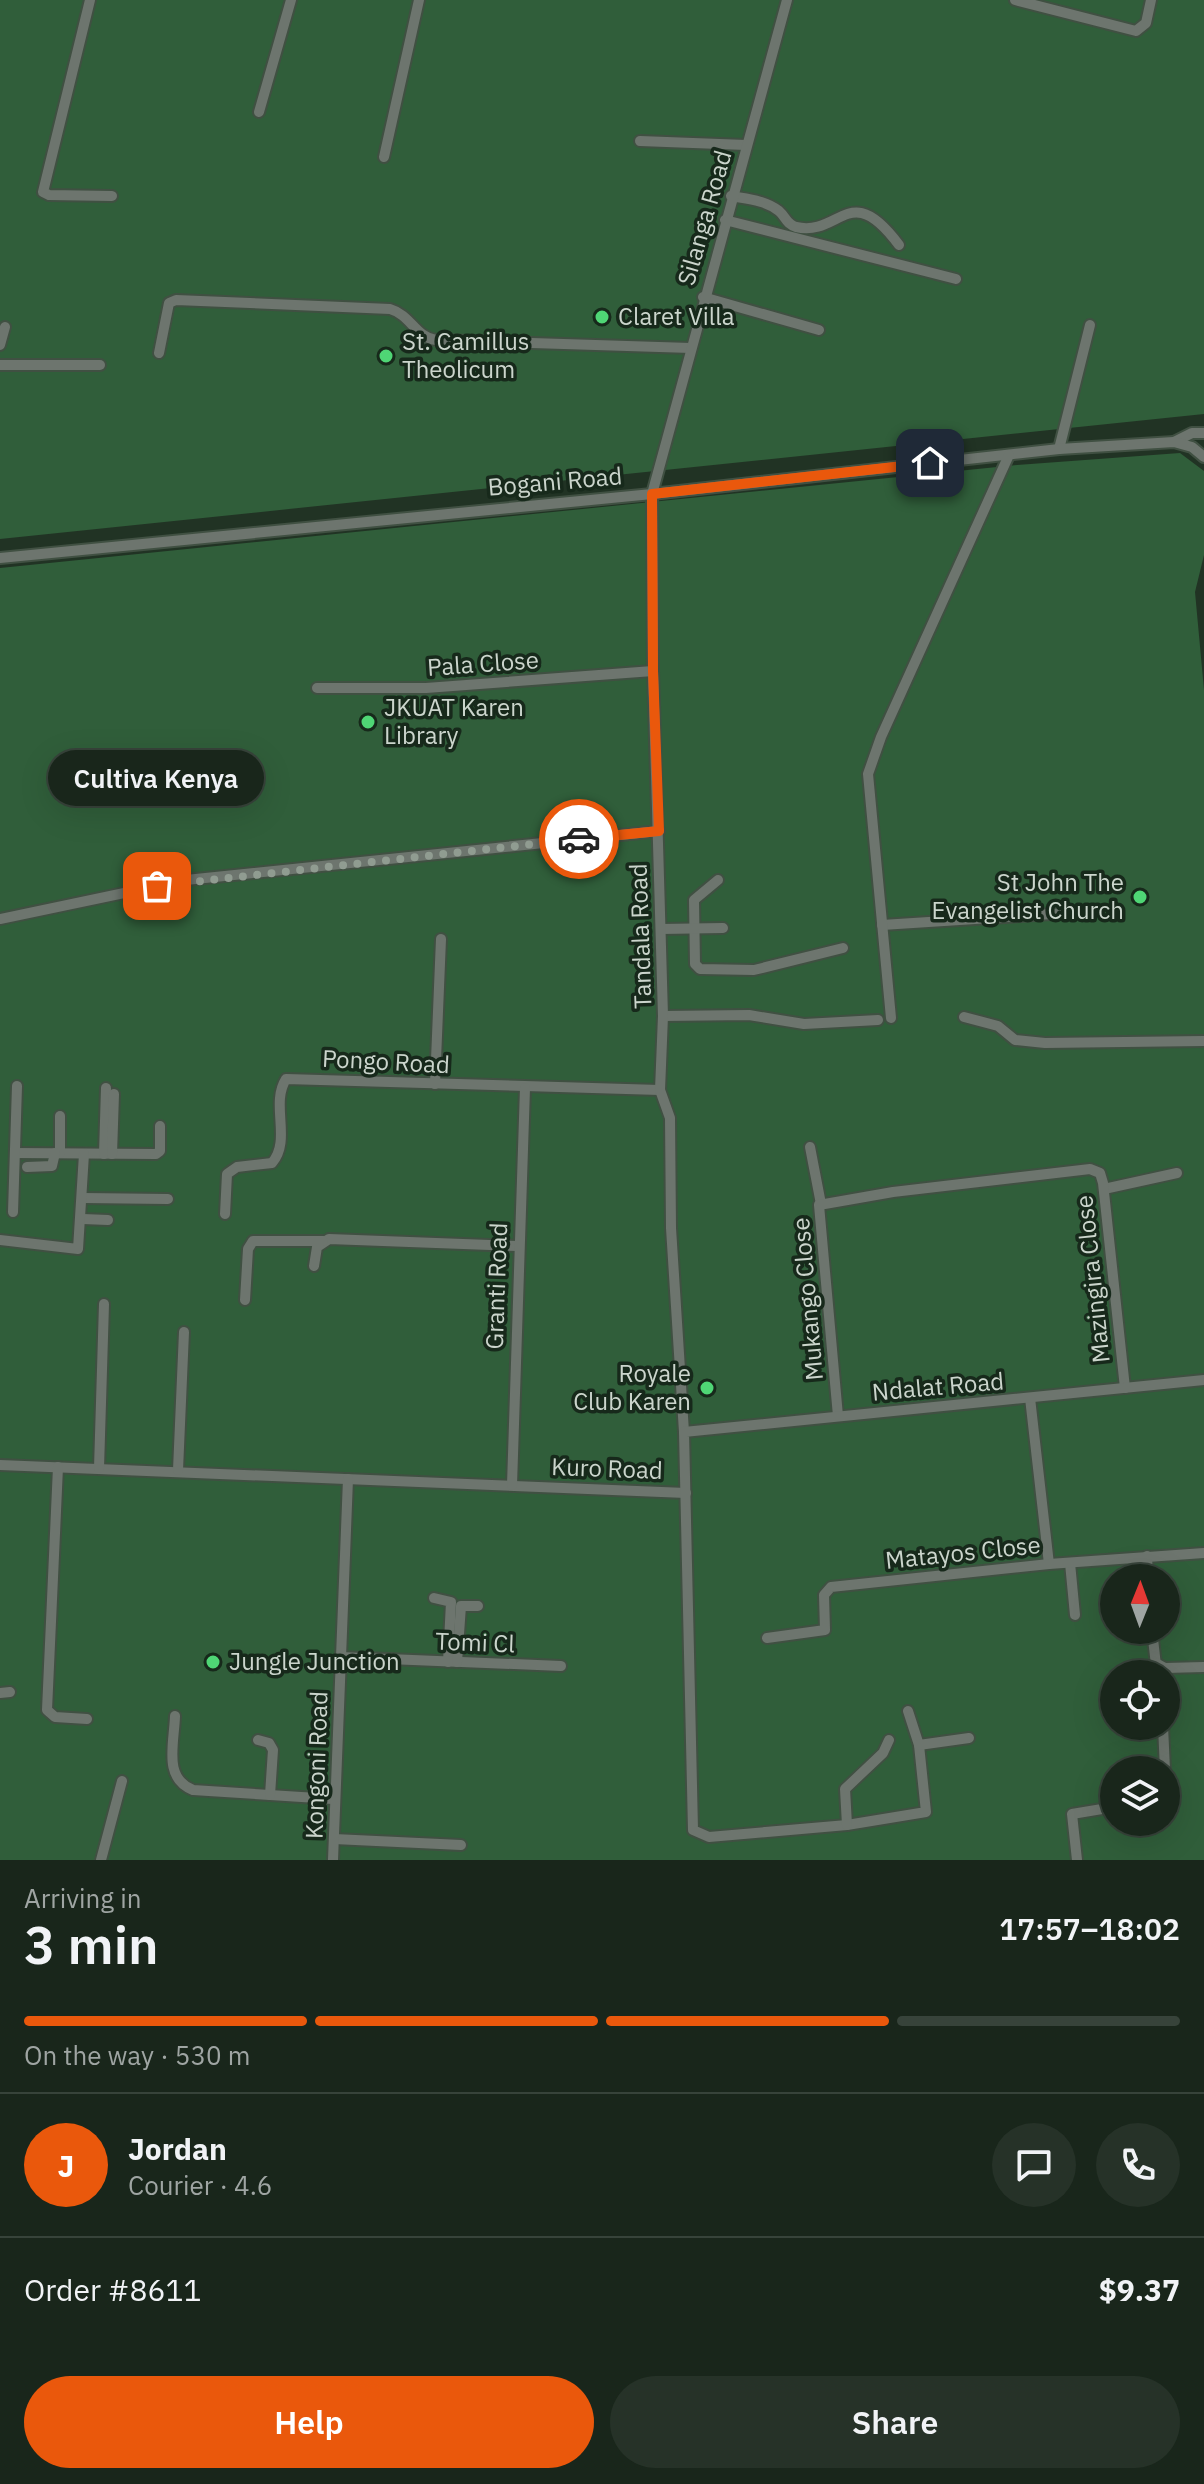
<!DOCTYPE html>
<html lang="en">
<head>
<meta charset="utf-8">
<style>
	body { margin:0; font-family:"IBM Plex Sans",sans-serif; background:#263228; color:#f1f3f6; height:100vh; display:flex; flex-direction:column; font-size:30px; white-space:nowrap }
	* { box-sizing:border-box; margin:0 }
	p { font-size:26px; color:#9fa5a3 }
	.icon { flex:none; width:44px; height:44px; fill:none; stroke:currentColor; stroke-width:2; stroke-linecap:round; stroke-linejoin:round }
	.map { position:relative; height:1860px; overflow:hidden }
	.details { display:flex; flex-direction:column; background:#19261b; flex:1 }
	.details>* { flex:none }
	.needle { width:52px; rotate:1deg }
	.tools { position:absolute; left:1100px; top:1564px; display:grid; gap:16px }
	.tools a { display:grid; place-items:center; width:80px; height:80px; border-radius:50%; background:#19261b; box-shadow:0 8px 32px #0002,0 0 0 2px #37433a; font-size:40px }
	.pin { position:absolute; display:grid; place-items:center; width:68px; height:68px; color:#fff; margin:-34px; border-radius:16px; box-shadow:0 4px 12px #0006 }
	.courier { position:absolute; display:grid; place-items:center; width:80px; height:80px; margin:-40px; border:6px solid #ea580c; border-radius:50%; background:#fff; color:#222; box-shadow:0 2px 10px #0007 }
	.bubble { position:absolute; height:56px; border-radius:28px; background:#19261b; box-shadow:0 8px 32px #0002,0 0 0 2px #37433a; font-size:26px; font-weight:600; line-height:56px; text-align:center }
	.overview em { font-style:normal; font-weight:600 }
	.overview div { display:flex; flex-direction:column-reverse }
	.overview { display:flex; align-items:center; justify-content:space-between; height:136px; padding:0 24px }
	h1 { font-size:52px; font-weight:600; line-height:60px }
	.bar { display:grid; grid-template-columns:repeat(4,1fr); gap:12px 8px; align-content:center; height:96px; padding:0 24px }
	.bar i { height:10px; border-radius:6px; background:#37433a }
	.bar .selected { background:#ea580c }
	.bar p { grid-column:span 4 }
	.line { display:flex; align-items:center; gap:20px; padding:0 24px; border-top:2px solid #37433a }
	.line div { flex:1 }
	.round { display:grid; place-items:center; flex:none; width:84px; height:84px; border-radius:42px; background:#263228 }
	.button { display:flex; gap:16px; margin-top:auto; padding:16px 24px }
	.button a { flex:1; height:92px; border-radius:48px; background:#ea580c; color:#fff; font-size:32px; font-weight:600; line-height:92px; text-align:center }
	.button a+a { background:#263228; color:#f1f3f6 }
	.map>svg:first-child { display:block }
</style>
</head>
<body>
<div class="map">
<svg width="1204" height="1860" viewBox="0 0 1204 1860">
	<rect width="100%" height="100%" fill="#213324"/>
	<g fill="#305e3a" fill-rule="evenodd">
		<path d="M0 0H1204V414L0 539Z"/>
		<path d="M1180 453 1204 471V555L1195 592 1204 690V1860H0V568L1017 465ZM1114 1578H1166V1630H1114ZM1114 1674H1166V1726H1114ZM1114 1770H1166V1822H1114Z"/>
	</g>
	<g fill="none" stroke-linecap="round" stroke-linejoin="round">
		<defs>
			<g id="minor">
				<path d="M90 0 43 192 49 195 112 196"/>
				<path d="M1015 0 1136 31 1146 23 1151 0"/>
				<path d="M259 112 291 0"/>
				<path d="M640 141 746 145"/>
				<path d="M384 157 419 0"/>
				<path d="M731 196C747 199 765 200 779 211 786 217 786 224 796 227 841 237 849 178 899 245"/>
				<path d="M725 220 956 279"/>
				<path d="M703 297 819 330"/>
				<path d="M0 345 5 327"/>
				<path d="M159 353 169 303 176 300 390 309C411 315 415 337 436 340L691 348"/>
				<path d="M0 365H100"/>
				<path d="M1174 442 1192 433H1204"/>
				<path d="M1059 449 1090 325"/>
				<path d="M0 558 652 494 1059 449 1174 442 1192 447 1204 457"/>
				<path d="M317 688H426L653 671"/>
				<path d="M718 880 694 900 695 964 700 969 754 970 843 948"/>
				<path d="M0 919 186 880 659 831"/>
				<path d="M882 925 1068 913"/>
				<path d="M661 929 723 928"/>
				<path d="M663 1016 749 1015 804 1024 878 1020"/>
				<path d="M964 1017 998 1026 1015 1040 1045 1043 1204 1041"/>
				<path d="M891 1018 868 774 881 737 1009 455"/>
				<path d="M435 1084 441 939"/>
				<path d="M810 1147 821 1204"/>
				<path d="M15 1153 156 1154 160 1151V1126"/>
				<path d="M60 1153V1116"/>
				<path d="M104 1154 106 1088"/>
				<path d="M112 1154 114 1094"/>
				<path d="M27 1167 52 1166 55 1153"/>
				<path d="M1104 1189 1177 1173"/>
				<path d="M83 1198 168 1199"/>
				<path d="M13 1212 17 1086"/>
				<path d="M225 1214 227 1174 237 1167 272 1163C292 1140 270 1104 286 1079L660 1090"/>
				<path d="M83 1219 108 1220"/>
				<path d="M0 1240 78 1249 84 1154"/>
				<path d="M314 1266 317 1247 329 1239 518 1246"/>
				<path d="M245 1300 248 1249 253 1241H323"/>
				<path d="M1030 1398 1049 1564"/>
				<path d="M838 1416 819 1205 893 1192 1090 1169 1100 1173 1103 1183 1125 1388"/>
				<path d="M684 1432 671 1228 670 1118 660 1090 663 1016 653 671 652 494 787 0"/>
				<path d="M0 1465 686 1493"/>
				<path d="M58 1467 47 1710 55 1717 87 1719"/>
				<path d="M99 1468 104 1304"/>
				<path d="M178 1470 184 1332"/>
				<path d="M512 1485 525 1088"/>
				<path d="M1147 1556 1148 1578"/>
				<path d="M1070 1563 1075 1615"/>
				<path d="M434 1598 451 1602 448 1662"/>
				<path d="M1152 1630 1157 1674"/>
				<path d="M767 1638 825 1630 824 1595 831 1587 1049 1564 1204 1553"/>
				<path d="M340 1657 561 1666"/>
				<path d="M457 1662 461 1606H478"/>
				<path d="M1156 1663 1165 1668 1204 1667"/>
				<path d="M0 1693 10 1692"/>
				<path d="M908 1711 919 1745 926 1812 847 1825 709 1837 693 1830 684 1432 1204 1380"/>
				<path d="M175 1716C174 1745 163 1778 193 1790L333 1799"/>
				<path d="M1163 1726 1165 1770"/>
				<path d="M258 1740 269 1743 273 1750 270 1795"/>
				<path d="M919 1745 969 1738"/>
				<path d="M1166 1782V1799"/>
				<path d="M847 1825 845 1789 883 1753 889 1740"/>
				<path d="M334 1839 461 1845"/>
				<path d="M101 1860 122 1781"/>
				<path d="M333 1860 348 1479"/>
				<path d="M1077 1860 1072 1814 1114 1807"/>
			</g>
		</defs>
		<use href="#minor" stroke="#405042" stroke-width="14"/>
		<use href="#minor" stroke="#6d756e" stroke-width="10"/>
	</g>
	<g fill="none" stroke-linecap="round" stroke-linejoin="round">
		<path stroke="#909c91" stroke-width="8" stroke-dasharray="0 14.4" d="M157 886 579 839"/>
		<path stroke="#ea580c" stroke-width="10" d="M579 839 659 831 653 671 652 494 930 463"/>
	</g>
	<g fill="#4fd675" stroke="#17291b" stroke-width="3">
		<circle cx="602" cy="317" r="8"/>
		<circle cx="386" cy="356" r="8"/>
		<circle cx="368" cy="722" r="8"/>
		<circle cx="1140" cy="897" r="8"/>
		<circle cx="707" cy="1388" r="8"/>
		<circle cx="213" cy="1662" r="8"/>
	</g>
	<g text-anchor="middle" stroke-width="7" stroke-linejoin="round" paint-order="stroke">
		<g font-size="24" fill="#cbd5cc" stroke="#17291b">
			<text transform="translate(705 218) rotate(-74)" y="8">Silanga Road</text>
			<text transform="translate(555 482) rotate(-5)" y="8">Bogani Road</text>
			<text transform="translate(483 664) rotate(-4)" y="8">Pala Close</text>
			<text transform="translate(641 936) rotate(-92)" y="8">Tandala Road</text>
			<text transform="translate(386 1062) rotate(3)" y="8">Pongo Road</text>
			<text transform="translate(1093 1279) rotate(-96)" y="8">Mazingira Close</text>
			<text transform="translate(497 1286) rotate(-88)" y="8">Granti Road</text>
			<text transform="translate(808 1299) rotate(-95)" y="8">Mukango Close</text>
			<text transform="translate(938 1387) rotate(-5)" y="8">Ndalat Road</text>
			<text transform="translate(607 1469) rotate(2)" y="8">Kuro Road</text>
			<text transform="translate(963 1553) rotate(-6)" y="8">Matayos Close</text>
			<text transform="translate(475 1643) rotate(2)" y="8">Tomi Cl</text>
			<text transform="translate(317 1765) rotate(-88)" y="8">Kongoni Road</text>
		</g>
		<g font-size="24" fill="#cbd5cc" stroke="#17291b" text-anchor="start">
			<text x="618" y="325">Claret Villa</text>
			<text x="402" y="350">St. Camillus<tspan x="402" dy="28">Theolicum</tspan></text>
			<text x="384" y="716">JKUAT Karen<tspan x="384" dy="28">Library</tspan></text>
			<text x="1124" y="891" text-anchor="end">St John The<tspan x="1124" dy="28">Evangelist Church</tspan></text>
			<text x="691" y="1382" text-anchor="end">Royale<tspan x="691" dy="28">Club Karen</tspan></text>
			<text x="229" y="1670">Jungle Junction</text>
		</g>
	</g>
</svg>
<div class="tools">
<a><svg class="needle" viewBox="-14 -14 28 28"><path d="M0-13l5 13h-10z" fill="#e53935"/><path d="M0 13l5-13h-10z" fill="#9fa5a3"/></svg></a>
<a><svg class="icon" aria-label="locate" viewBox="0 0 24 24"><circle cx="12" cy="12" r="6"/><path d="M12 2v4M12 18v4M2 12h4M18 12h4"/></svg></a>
<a><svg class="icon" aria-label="layers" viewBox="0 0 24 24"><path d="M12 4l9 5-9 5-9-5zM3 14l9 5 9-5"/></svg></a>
</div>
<div class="pin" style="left:157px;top:886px;background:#ea580c"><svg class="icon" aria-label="bag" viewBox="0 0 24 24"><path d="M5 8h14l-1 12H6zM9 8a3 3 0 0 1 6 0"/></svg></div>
<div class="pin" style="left:930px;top:463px;background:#1f2937"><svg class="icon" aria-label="home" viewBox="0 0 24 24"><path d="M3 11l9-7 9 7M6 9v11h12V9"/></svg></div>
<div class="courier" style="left:579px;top:839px"><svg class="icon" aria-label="car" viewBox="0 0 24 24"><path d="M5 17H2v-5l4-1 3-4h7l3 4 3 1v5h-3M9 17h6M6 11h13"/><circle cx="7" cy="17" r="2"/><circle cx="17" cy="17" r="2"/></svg></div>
<div class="bubble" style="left:48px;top:750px;width:216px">Cultiva Kenya</div>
</div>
<section class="details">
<div class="overview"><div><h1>3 min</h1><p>Arriving in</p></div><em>17:57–18:02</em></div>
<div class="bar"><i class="selected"></i><i class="selected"></i><i class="selected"></i><i></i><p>On the way · 530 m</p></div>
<div class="line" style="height:144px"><b class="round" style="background:#ea580c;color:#fff">J</b><div><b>Jordan</b><p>Courier · 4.6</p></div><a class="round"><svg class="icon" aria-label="chat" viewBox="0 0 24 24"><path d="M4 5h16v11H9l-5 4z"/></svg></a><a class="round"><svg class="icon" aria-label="phone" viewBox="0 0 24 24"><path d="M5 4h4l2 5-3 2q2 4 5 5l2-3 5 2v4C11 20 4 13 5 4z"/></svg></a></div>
<div class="line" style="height:104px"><div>Order #8611</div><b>$9.37</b></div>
<div class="button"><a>Help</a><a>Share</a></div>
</section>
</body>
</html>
